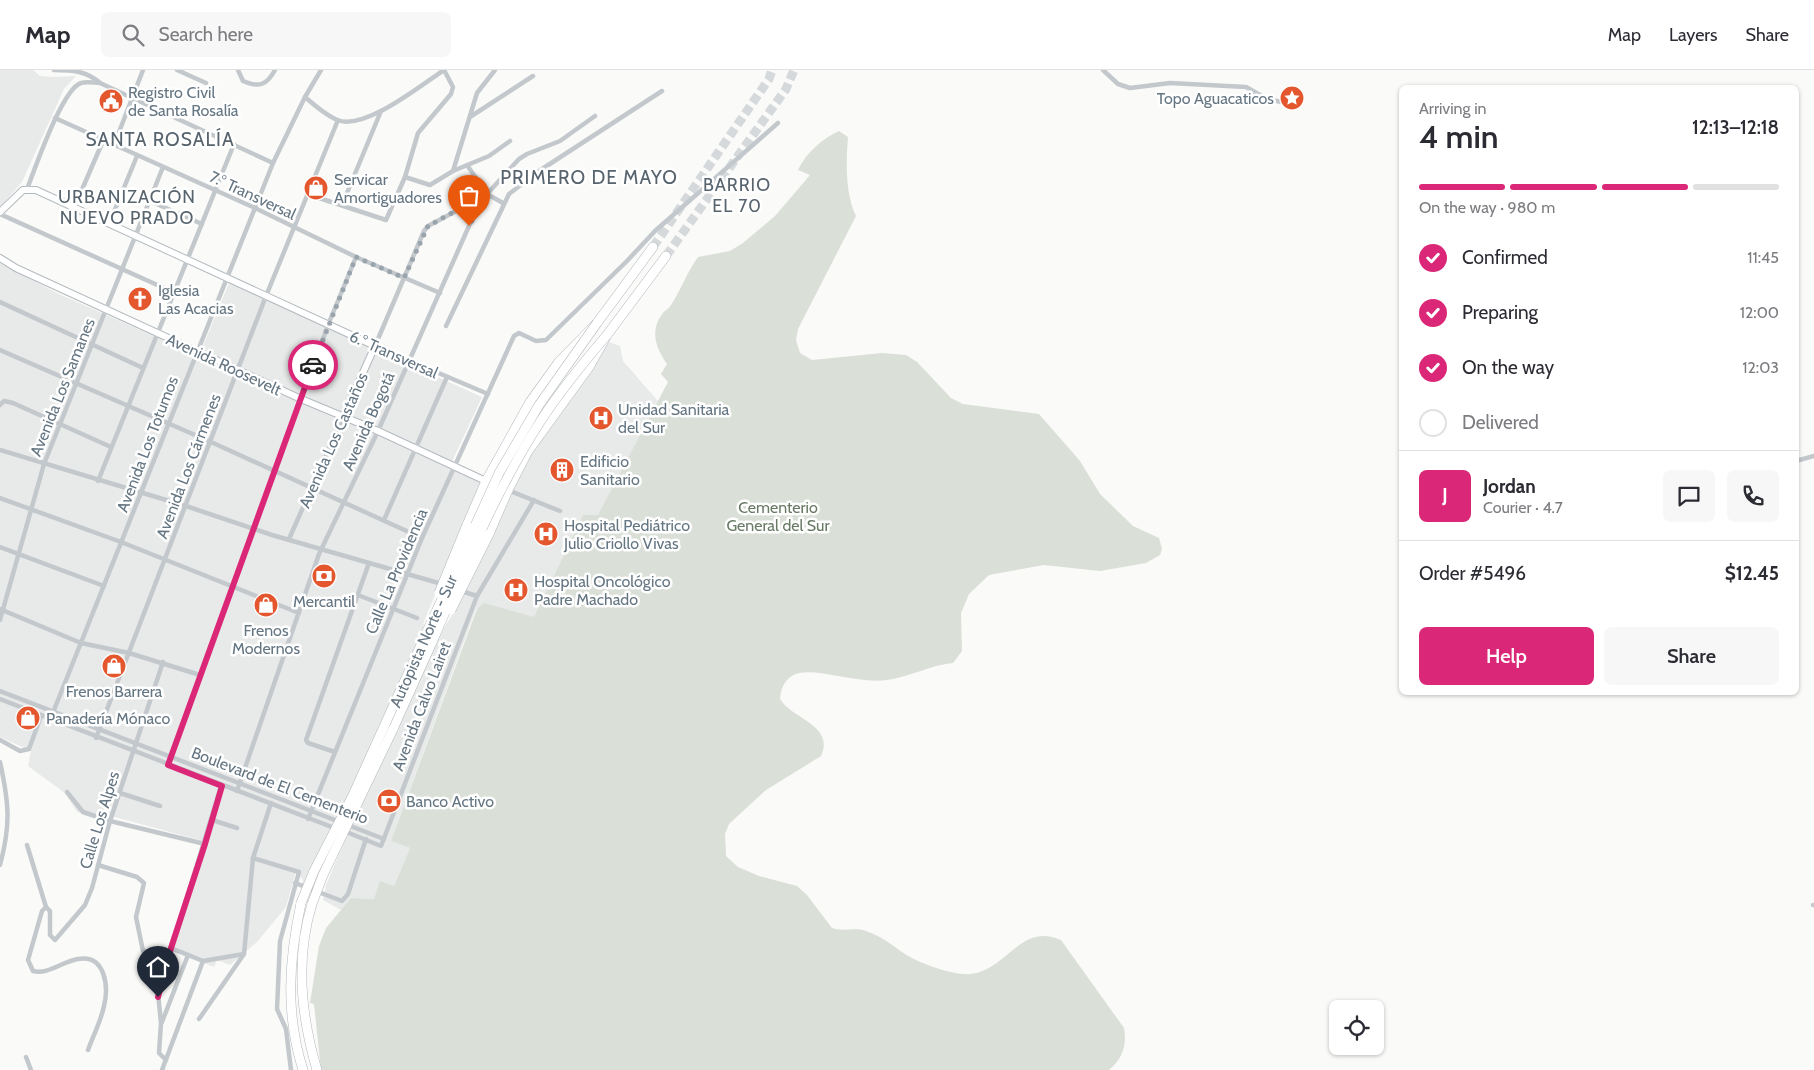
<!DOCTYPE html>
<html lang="en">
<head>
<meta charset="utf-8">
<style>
	body { margin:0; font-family:Cabin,sans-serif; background:#f7f7f7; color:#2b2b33; height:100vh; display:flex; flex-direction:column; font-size:19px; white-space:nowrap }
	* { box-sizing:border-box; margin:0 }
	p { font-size:16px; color:#7c7c81 }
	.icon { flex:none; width:28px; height:28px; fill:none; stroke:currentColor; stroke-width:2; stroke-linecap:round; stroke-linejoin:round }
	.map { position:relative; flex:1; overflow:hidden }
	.sheet { position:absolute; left:1399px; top:15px; width:400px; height:610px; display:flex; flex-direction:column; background:#fff; border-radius:8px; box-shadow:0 1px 4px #0004 }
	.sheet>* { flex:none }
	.tools { position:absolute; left:1329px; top:930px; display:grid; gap:10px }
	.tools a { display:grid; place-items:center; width:55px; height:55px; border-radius:8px; background:#fff; box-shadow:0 1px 4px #0004; font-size:25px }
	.pin { position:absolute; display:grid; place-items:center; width:42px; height:42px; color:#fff; margin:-51px -21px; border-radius:50% 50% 50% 0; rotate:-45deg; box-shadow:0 0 5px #0007 }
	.pin .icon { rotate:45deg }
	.courier { position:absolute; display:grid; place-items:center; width:50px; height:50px; margin:-25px; border:4px solid #db2777; border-radius:50%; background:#fff; color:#222; box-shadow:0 1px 6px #0007 }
	.headline em { font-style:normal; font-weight:600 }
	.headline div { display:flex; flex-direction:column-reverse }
	.headline { display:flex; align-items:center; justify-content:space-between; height:85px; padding:0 20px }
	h1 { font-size:32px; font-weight:600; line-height:38px }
	.bar { display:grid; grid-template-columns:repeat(4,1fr); gap:8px 5px; align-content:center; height:60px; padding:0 20px }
	.bar i { height:6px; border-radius:4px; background:#e1e1e2 }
	.bar .on { background:#db2777 }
	.bar p { grid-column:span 4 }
	.line { display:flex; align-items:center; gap:12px; padding:0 20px; border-top:1px solid #e1e1e2 }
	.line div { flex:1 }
	.round { display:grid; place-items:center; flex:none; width:52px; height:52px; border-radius:8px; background:#f7f7f7 }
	ol { padding:0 20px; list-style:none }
	li { display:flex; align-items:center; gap:15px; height:55px }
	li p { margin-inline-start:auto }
	li .icon { padding:5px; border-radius:50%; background:#db2777; color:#fff; stroke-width:4 }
	li:last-child { color:#7c7c81 }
	li i { width:28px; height:28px; border:2px solid #e1e1e2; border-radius:50% }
	.primary-button { display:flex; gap:10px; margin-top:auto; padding:10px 20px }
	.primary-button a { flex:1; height:58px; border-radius:8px; background:#db2777; color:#fff; font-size:20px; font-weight:600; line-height:58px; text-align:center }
	.primary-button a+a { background:#f7f7f7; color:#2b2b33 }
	header { display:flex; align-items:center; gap:30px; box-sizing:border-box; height:70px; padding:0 25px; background:#fff; border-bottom:1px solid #e1e1e2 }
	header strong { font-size:24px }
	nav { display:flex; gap:28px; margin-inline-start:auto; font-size:18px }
	.search { width:350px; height:45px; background:#f7f7f7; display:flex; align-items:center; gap:12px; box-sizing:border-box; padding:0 18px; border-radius:8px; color:#7c7c81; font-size:19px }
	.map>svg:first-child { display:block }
</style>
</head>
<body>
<header>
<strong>Map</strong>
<div class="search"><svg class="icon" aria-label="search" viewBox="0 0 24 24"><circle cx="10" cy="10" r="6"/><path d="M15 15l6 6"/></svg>Search here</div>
<nav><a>Map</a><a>Layers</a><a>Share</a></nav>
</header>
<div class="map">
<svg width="1814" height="1000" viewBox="0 0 1814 1000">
	<rect width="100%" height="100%" fill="#fafaf8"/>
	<g fill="#e8e9e9">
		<path d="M0 0H33L40 6 52 7 76 6 64 19 22 112 0 137Z"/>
		<path d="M0 193 59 224 199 286 229 213 482 327 449 398 481 412 423 554 440 560 438 567 458 536 504 432 541 367 609 272 620 276 623 291 658 331 598 446 580 452 577 457 533 550 476 539 391 771 410 778 394 816 374 829 351 828 341 840 323 830 326 815 352 754 336 748 306 820 301 817 303 810 296 801 286 837 257 872 230 895 217 890 214 897 168 880 207 772 111 746 109 750 77 742 65 723 28 696 31 681 0 667Z"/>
	</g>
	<path fill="#dadfd7" d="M839 61 848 67C846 91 845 124 856 146L798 259 796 270 800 283 812 290 882 283 906 285 917 292 951 328 963 334 1039 344 1080 391 1100 424 1133 456 1159 468 1162 479 1160 485 1146 493 1100 501 1044 495 989 505 969 524 961 543 962 581 953 593C930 595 910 607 887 610 859 614 821 599 799 603 786 606 781 617 780 629 792 649 835 655 821 686L766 720 729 754 725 764 726 786 738 797 759 806 797 816 807 825 832 858C842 862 855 857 866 861 881 866 892 875 905 884 918 893 955 906 970 904 1008 900 1020 852 1061 870L1124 958C1127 975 1123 988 1109 1000H321L314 934 310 933 319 876 326 858 351 828 374 829 380 811 394 816 410 778 391 771 477 539 484 533 534 547 583 445H598L668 312 661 304 667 294C656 278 649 261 663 243 665 240 669 239 671 235 681 220 687 202 698 187L730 181 743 173 775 146 810 105 798 100C806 83 822 69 839 61Z"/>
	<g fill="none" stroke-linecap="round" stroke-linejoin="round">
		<g stroke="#d5d9db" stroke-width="9" stroke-dasharray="9 4.5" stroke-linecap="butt">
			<path d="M653 177 769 9 772 0"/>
			<path d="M666 186 786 19 794 0"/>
		</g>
		<defs>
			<g id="secondary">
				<path d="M0 142 23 120H36L375 276 343 347"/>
				<path d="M0 188 16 198 301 329 378 361 488 412"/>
			</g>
			<g id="highway">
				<path d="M467 455 486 411 530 332 558 293 597 253 653 177"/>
				<path d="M489 464 508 420 528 381 589 297 607 265 666 186"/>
				<path d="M393 659 433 570"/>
				<path d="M301 833C289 890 285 943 303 1000"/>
				<path d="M312 834C295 889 301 946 317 1000"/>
			</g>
		</defs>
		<use href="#secondary" stroke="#b3babf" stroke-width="8"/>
		<use href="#highway" stroke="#b4b9bd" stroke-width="10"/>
		<g stroke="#c3c8cc" stroke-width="4.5">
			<path d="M54 0C72 0 87 1 100 13L273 93"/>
			<path d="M177 0 206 13"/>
			<path d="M238 0 243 11C259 18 267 15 275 0"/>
			<path d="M1103 0 1118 14 1130 18 1170 13 1246 17 1267 29 1292 34"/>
			<path d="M305 27C314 35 326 45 337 50 365 61 421 15 444 0"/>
			<path d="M470 47 533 6"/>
			<path d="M55 48 255 138 356 187 440 223"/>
			<path d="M114 75 143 0"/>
			<path d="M467 95 487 124 503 133"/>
			<path d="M453 101 489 86 510 71"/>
			<path d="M405 107 430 115 453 101 477 23 495 0"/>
			<path d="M27 119C35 99 62 19 81 13 86 11 95 13 100 13"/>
			<path d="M307 124 386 150 405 107 418 63 451 24 453 17 444 0"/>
			<path d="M486 125 428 156 424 161 375 276 488 324"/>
			<path d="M150 131 202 154"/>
			<path d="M342 135 381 41"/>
			<path d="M74 138 103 71"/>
			<path d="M0 144 175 223"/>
			<path d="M109 154 137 86"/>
			<path d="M0 232 143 298"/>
			<path d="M446 256 509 124 539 101 662 21"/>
			<path d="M0 280 211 372 422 468"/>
			<path d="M0 335 4 331 13 333 111 377"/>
			<path d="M0 380 186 436 272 465 442 514"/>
			<path d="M1796 391 1814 386"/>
			<path d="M98 411 234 74"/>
			<path d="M508 420 560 441"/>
			<path d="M0 428 121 472 299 543"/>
			<path d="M384 450 447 307"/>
			<path d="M289 469 343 347"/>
			<path d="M0 477 104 516"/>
			<path d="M461 521 477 526"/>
			<path d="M358 525 417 548"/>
			<path d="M0 539 81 573 129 583 200 605"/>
			<path d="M0 550 44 394 163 97"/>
			<path d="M0 621 384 769"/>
			<path d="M0 629 337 759"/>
			<path d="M50 650 273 93 305 27 321 0"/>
			<path d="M96 668 266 226 338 50"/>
			<path d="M0 670 20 681 29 679 41 646"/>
			<path d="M335 682 308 673 306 670 369 493"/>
			<path d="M0 692C9 733 11 754 0 795"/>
			<path d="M168 695 328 255 356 187"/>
			<path d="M237 721 319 484 378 361 469 156 487 124 519 89 527 84 560 71 595 46"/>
			<path d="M67 722 83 742 110 751 205 774"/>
			<path d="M120 723 160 736"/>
			<path d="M308 749 422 468 514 266 519 263 536 271 546 270 627 191 655 161 778 53"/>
			<path d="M212 750 237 758"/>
			<path d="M344 761 381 776 477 526 534 430"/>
			<path d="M27 775 46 837 50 841V865L55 870 85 835 92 818 110 751 163 592"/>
			<path d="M253 788 299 802 280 871 277 939 286 959 291 1000"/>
			<path d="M98 795 137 807 144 813 136 847 143 881 168 890"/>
			<path d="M295 813 342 831 348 824 366 769"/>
			<path d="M1813 835H1814"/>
			<path d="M46 837 42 841 28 890 33 901C48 905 63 891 78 889 105 884 109 916 104 936 101 951 93 966 88 980"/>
			<path d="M171 878 203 891 244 884"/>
			<path d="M199 949 244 884 253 788 271 733"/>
			<path d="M162 952 188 885"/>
			<path d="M26 987 31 1000"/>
			<path d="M166 990 159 983 161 953 158 923 221 716"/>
			<path d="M162 1000 203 891"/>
		</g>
		<use href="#secondary" stroke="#fff" stroke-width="6"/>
		<use href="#highway" stroke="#fff" stroke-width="9"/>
		<defs>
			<g id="highway-bridge">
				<path d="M439 523 467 455"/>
				<path d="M451 540 489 464"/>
				<path d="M433 570C465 496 496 420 540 352 560 321 583 293 607 265"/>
				<path d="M301 833 314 801 353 725 499 403 539 335 597 253"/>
				<path d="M312 834 323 805 393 659"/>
			</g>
		</defs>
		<use href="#highway-bridge" stroke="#b4b9bd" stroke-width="10" stroke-linecap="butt"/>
		<use href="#highway-bridge" stroke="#fff" stroke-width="9"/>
	</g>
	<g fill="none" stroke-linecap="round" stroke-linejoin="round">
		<path stroke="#99a4ac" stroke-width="5" stroke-dasharray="0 9" d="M313 295 356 187 404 208 428 156 487 124 469 156"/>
		<path stroke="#db2777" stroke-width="6" d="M158 927 171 878 205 774 222 716 168 695 313 295"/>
	</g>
	<defs>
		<symbol id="sight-disc" viewBox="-11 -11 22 22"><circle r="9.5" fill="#e4572e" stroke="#fff"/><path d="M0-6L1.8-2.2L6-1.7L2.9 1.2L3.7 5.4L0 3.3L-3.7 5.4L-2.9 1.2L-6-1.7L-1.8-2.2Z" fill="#fff"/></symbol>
		<symbol id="civic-disc" viewBox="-11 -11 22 22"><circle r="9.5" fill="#e4572e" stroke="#fff"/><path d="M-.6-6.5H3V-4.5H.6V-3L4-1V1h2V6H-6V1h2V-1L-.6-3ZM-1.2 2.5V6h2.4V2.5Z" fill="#fff"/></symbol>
		<symbol id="shop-disc" viewBox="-11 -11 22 22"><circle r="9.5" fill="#e4572e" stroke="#fff"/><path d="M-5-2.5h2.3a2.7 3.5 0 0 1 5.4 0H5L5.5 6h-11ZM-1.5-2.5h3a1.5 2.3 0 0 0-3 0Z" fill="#fff"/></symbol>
		<symbol id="church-disc" viewBox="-11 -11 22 22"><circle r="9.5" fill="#e4572e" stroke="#fff"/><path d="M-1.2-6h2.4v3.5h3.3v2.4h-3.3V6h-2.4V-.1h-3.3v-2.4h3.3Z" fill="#fff"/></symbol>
		<symbol id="hospital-disc" viewBox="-11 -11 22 22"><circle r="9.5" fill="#e4572e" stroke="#fff"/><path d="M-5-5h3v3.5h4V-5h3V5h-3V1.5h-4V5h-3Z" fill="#fff"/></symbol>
		<symbol id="building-disc" viewBox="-11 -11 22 22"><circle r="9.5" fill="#e4572e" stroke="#fff"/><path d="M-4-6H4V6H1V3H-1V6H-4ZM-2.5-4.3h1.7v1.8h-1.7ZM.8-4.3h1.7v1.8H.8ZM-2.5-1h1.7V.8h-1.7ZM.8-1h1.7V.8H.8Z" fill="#fff"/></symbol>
		<symbol id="bank-disc" viewBox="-11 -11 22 22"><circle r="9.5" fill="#e4572e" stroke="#fff"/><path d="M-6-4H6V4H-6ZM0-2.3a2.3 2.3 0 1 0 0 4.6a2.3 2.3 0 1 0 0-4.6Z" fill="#fff"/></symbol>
	</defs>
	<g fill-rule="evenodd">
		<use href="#sight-disc" x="1278" y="14" width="28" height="28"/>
		<use href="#civic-disc" x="97" y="17" width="28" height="28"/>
		<use href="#shop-disc" x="302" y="104" width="28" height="28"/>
		<use href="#church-disc" x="126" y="215" width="28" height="28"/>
		<use href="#hospital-disc" x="587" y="334" width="28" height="28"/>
		<use href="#building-disc" x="548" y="386" width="28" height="28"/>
		<use href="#hospital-disc" x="532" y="450" width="28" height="28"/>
		<use href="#bank-disc" x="310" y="492" width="28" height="28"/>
		<use href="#hospital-disc" x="502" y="506" width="28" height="28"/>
		<use href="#shop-disc" x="252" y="521" width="28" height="28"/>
		<use href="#shop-disc" x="100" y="582" width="28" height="28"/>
		<use href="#shop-disc" x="14" y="634" width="28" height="28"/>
		<use href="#bank-disc" x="375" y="717" width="28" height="28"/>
	</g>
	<g text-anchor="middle" stroke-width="5" stroke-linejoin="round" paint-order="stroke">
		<g font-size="16" fill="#657683" stroke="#fff" text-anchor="start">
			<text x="128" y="28">Registro Civil<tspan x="128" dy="18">de Santa Rosalía</tspan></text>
			<text x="1274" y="34" text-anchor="end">Topo Aguacaticos</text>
			<text x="334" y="115">Servicar<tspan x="334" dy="18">Amortiguadores</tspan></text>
			<text x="158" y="226">Iglesia<tspan x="158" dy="18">Las Acacias</tspan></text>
			<text x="618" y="345">Unidad Sanitaria<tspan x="618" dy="18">del Sur</tspan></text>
			<text x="580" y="397">Edificio<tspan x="580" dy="18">Sanitario</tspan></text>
			<text x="564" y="461">Hospital Pediátrico<tspan x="564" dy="18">Julio Criollo Vivas</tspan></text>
			<text x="534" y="517">Hospital Oncológico<tspan x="534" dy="18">Padre Machado</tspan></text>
			<text x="324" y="537" text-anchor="middle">Mercantil</text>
			<text x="266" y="566" text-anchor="middle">Frenos<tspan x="266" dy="18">Modernos</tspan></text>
			<text x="114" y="627" text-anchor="middle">Frenos Barrera</text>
			<text x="46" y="654">Panadería Mónaco</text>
			<text x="406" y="737">Banco Activo</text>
		</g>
		<g font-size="16" fill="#657683" stroke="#fff">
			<text transform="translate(253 125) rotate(25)" y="6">7.° Transversal</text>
			<text transform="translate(394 284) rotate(24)" y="6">6.° Transversal</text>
			<text transform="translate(224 294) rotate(25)" y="6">Avenida Roosevelt</text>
			<text transform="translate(62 317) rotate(-68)" y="6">Avenida Los Samanes</text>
			<text transform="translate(368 351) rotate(-66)" y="6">Avenida Bogotá</text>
			<text transform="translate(333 370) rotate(-66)" y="6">Avenida Los Castaños</text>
			<text transform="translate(147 374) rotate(-69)" y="6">Avenida Los Totumos</text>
			<text transform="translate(188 396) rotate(-69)" y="6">Avenida Los Cármenes</text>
			<text transform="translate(396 501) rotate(-67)" y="6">Calle La Providencia</text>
			<text transform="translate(423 571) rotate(-66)" y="6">Autopista Norte - Sur</text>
			<text transform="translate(421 636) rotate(-69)" y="6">Avenida Calvo Lairet</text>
			<text transform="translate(280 715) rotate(21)" y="6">Boulevard de El Cementerio</text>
			<text transform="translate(99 750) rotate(-73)" y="6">Calle Los Alpes</text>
		</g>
		<g font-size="16" fill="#687a64" stroke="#fff">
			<text x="778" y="443">Cementerio<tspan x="778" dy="18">General del Sur</tspan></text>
		</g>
		<g font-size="18" letter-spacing="1" fill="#57646e" stroke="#fff">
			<text x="737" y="121">BARRIO<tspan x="737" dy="21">EL 70</tspan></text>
			<text x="127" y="133">URBANIZACIÓN<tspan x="127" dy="21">NUEVO PRADO</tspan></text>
		</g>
		<g font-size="19" letter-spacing="1" fill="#57646e" stroke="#fff">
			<text x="160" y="76">SANTA ROSALÍA</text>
			<text x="589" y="114">PRIMERO DE MAYO</text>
		</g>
	</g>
</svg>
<div class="tools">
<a><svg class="icon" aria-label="locate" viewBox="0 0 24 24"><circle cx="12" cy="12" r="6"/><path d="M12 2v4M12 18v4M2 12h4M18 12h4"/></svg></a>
</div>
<div class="pin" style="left:469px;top:156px;background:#ea580c"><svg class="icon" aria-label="bag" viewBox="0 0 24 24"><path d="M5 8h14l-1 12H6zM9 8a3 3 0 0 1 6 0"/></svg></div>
<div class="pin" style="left:158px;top:927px;background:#1f2937"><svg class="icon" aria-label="home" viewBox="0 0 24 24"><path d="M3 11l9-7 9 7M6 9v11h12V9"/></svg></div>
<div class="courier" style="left:313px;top:295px"><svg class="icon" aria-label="car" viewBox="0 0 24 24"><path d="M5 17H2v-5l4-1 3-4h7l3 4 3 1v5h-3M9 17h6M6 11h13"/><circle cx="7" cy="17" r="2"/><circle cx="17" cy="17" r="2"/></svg></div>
<section class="sheet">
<div class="headline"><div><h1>4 min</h1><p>Arriving in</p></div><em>12:13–12:18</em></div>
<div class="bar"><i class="on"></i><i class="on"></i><i class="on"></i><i></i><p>On the way · 980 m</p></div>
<ol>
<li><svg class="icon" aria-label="check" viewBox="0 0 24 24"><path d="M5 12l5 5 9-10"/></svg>Confirmed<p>11:45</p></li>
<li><svg class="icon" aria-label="check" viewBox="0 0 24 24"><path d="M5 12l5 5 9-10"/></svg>Preparing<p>12:00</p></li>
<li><svg class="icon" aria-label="check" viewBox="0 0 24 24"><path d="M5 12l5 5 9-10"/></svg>On the way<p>12:03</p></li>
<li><i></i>Delivered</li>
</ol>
<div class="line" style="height:90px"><b class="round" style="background:#db2777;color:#fff">J</b><div><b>Jordan</b><p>Courier · 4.7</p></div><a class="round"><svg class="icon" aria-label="chat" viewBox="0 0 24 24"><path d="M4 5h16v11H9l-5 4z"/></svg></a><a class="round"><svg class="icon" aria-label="phone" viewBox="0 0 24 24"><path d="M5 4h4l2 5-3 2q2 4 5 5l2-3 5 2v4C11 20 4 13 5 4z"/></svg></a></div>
<div class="line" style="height:65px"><div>Order #5496</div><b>$12.45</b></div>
<div class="primary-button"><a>Help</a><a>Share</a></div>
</section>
</div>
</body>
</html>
